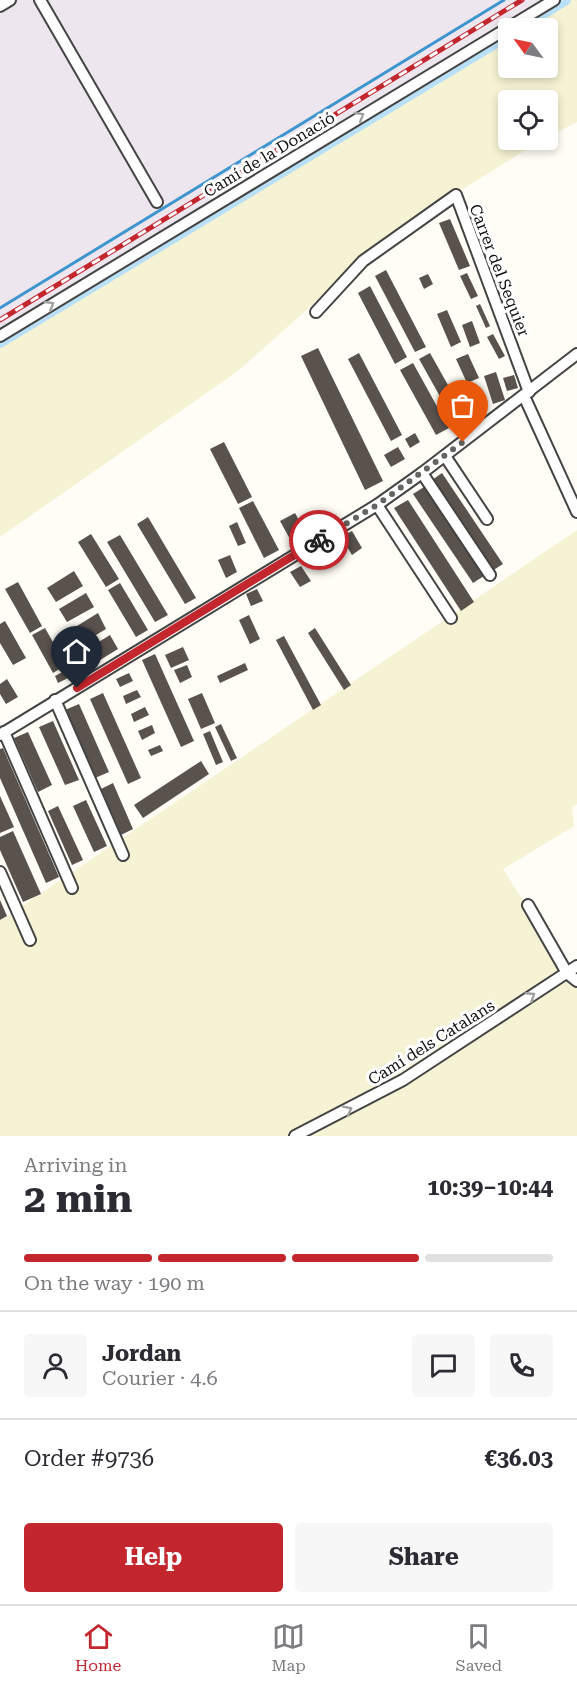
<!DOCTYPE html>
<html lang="en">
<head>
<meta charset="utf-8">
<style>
	body { margin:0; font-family:"Roboto Serif",serif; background:#f7f7f7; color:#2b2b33; height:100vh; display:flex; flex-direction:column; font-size:22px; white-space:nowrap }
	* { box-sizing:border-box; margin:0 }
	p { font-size:20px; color:#7c7c81 }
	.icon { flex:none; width:33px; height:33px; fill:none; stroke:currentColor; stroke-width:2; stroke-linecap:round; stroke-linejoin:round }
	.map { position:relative; height:1136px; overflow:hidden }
	.details { display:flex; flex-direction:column; background:#fff; flex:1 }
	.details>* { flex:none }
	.needle { width:39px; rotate:303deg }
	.fabs { position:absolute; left:498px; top:18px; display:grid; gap:12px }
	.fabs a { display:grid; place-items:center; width:60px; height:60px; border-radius:6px; background:#fff; box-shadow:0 3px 9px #0003; font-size:30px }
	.pin { position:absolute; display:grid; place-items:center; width:51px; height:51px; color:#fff; margin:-62px -26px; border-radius:50% 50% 50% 0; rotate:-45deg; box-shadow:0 0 6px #0007 }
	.pin .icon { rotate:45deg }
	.courier { position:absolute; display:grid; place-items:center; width:60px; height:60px; margin:-30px; border:4px solid #c4262e; border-radius:50%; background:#fff; color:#222; box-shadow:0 2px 8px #0007 }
	.overview em { font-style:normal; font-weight:700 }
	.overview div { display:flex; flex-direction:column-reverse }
	.overview { display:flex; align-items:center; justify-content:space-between; height:102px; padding:0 24px }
	h1 { font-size:39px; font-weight:700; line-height:45px }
	.bar { display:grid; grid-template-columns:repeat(4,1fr); gap:9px 6px; align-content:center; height:72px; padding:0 24px }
	.bar i { height:8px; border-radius:4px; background:#e1e1e2 }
	.bar .selected { background:#c4262e }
	.bar p { grid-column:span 4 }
	.line { display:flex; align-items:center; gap:15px; padding:0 24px; border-top:2px solid #e1e1e2 }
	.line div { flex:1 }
	.round { display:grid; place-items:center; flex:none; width:63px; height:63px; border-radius:6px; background:#f7f7f7 }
	.action { display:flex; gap:12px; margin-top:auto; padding:12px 24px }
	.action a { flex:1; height:69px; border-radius:6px; background:#c4262e; color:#fff; font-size:24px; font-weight:700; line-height:69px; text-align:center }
	.action a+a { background:#f7f7f7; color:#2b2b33 }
	.menu { display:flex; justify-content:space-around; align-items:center; height:84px; border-top:2px solid #e1e1e2; background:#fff; font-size:16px; color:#7c7c81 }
	.menu a { display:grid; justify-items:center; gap:3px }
	.menu .selected { color:#c4262e }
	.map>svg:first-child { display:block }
</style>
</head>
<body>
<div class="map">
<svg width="577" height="1136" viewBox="0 0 577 1136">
	<rect width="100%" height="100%" fill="#fffdf5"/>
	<path fill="#eee6ef" d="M0 0H555L0 342Z"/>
	<g fill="#f6f3d4">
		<path d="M559 0H577V122L548 137V100H508V140H542L395 231 238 371 0 537V346L508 31V68H548V28H513Z"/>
		<path d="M577 530V804L572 807 574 826 503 869 577 986V1136H0V921Z"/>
	</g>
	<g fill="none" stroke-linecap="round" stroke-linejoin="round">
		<path stroke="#3f96cf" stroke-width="3" d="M0 308 504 0"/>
		<g stroke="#b9e0f7" stroke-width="10">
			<path d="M521 28 566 0"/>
			<path d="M0 343 508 36"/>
		</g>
	</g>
	<g fill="#5a524d">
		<path d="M450 219 470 266 459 270 439 223Z"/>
		<path d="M386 270 426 347 415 352 375 276Z"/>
		<path d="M467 273 478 296 471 299 460 276Z"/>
		<path d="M428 274 433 284 424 289 419 278Z"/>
		<path d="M370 286 407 357 395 364 358 293Z"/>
		<path d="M480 304 490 326 486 328 476 306Z"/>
		<path d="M447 310 461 342 451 347 437 314Z"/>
		<path d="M472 321 480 343 470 347 462 325Z"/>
		<path d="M493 334 505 356 499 359 487 337Z"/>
		<path d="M318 348 383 481 365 490 301 356Z"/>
		<path d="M359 353 402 435 391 441 348 359Z"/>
		<path d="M430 353 467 419 456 425 419 359Z"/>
		<path d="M468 354 479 378 467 383 456 359Z"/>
		<path d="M413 363 449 428 436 435 400 370Z"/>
		<path d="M496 372 505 400 493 404 484 376Z"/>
		<path d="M514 375 518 388 507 391 503 378Z"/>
		<path d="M415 433 420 442 410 448 405 439Z"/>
		<path d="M224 442 252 497 238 504 210 449Z"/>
		<path d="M398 447 405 459 391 467 384 455Z"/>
		<path d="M442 473 503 564 492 571 432 480Z"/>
		<path d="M424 487 484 576 473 583 413 494Z"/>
		<path d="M408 500 474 602 461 611 394 508Z"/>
		<path d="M253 501 279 550 264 558 239 508Z"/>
		<path d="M295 513 306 533 291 541 280 521Z"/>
		<path d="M148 517 196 598 185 604 137 524Z"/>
		<path d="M237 522 246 543 238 546 229 526Z"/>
		<path d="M352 531 362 548 352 555 341 537Z"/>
		<path d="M91 534 119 579 106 587 78 542Z"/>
		<path d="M120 535 168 615 155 622 107 542Z"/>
		<path d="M230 555 237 572 226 578 218 560Z"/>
		<path d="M301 566 311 581 300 587 290 572Z"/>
		<path d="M74 571 83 586 56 602 47 588Z"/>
		<path d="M18 582 42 626 30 633 5 589Z"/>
		<path d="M120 583 148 630 136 637 108 590Z"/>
		<path d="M257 589 263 601 251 606 246 594Z"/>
		<path d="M86 593 94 607 67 622 59 609Z"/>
		<path d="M98 613 106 629 81 644 72 629Z"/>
		<path d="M249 615 260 639 250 644 239 620Z"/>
		<path d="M5 621 26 658 13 665 0 643V624Z"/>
		<path d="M45 628 66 665 53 673 32 635Z"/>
		<path d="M315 628 351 685 344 690 308 633Z"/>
		<path d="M110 635 118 649 92 665 84 651Z"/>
		<path d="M284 636 321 705 313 710 276 640Z"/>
		<path d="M183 647 189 660 171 668 165 655Z"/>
		<path d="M155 654 194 741 181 747 142 660Z"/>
		<path d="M245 663 248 670 220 683 217 676Z"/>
		<path d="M187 665 192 677 180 683 174 670Z"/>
		<path d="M68 669 72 676 58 683 55 676Z"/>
		<path d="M129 673 133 681 120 687 116 679Z"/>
		<path d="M7 679 18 697 6 704 0 694V684Z"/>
		<path d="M137 690 141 697 126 704 123 696Z"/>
		<path d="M103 693 141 778 128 784 90 699Z"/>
		<path d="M202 693 215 723 201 729 188 699Z"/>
		<path d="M79 704 109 772 95 778 65 710Z"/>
		<path d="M145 707 149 715 134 722 131 714Z"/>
		<path d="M53 721 79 780 65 785 39 727Z"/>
		<path d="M221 724 237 758 231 761 215 727Z"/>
		<path d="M152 725 155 733 142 740 138 731Z"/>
		<path d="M210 731 223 762 216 765 203 734Z"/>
		<path d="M28 732 52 785 38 792 14 738Z"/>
		<path d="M160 745 163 751 151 756 148 750Z"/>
		<path d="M3 748 59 877 46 883 0 778V749Z"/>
		<path d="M201 761 209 774 143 818 134 805Z"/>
		<path d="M113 783 133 829 121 835 101 789Z"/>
		<path d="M0 796 14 827 0 833Z"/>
		<path d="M86 800 107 846 94 852 73 806Z"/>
		<path d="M58 806 83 860 72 865 48 811Z"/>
		<path d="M13 831 41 894 23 902 0 850V837Z"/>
		<path d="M0 900 7 916 0 920Z"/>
	</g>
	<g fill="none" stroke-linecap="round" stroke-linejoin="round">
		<defs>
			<g id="minor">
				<path d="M40 0 157 202"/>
				<path d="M0 6 10 0"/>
				<path d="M316 312 363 261 456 195 529 392"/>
				<path d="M0 336 554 0"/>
				<path d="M524 396 577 512"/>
				<path d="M445 456 487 519"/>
				<path d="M422 473 490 575"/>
				<path d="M377 505 451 618"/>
				<path d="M55 700 123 855"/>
				<path d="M4 732 72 888"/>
				<path d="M0 735 377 505 422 473 577 354"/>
				<path d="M0 872 30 940"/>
				<path d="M528 905 567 973 577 981"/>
				<path d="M295 1136 403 1080 577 966"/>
			</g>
		</defs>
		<use href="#minor" stroke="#444" stroke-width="14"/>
		<use href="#minor" stroke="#fff" stroke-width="10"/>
		<defs>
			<path id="rail" d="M0 320 522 0"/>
		</defs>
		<use href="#rail" stroke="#c4262e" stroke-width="5"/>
		<use href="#rail" stroke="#fff" stroke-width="3" stroke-dasharray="9" stroke-linecap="butt"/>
	</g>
	<defs><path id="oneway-chevron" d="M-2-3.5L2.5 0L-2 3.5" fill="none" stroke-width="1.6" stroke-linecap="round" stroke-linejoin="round" transform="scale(1.5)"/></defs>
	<g stroke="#a0a0a0">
		<use href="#oneway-chevron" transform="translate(360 116) rotate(-31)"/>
		<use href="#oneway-chevron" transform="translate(50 305) rotate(-31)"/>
		<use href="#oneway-chevron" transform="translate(531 996) rotate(-33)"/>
		<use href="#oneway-chevron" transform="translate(348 1110) rotate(-27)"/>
	</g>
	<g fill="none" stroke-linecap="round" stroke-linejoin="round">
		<path stroke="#646461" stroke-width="6" stroke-dasharray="0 10.8" d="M319 540 377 505 463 442"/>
		<path stroke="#c4262e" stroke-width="8" d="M77 688 319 540"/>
	</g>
	<g text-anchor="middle" stroke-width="6" stroke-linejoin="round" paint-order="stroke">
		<g font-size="16" fill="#111" stroke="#fff">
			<text transform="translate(269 154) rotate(-31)" y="6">Camí de la Donació</text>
			<text transform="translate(500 270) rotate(69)" y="6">Carrer del Sequier</text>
			<text transform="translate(431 1042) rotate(-32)" y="6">Camí dels Catalans</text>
		</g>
	</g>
</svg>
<div class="fabs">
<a><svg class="needle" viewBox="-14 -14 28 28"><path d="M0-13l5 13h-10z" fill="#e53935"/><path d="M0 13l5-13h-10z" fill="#7c7c81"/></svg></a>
<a><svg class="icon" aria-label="locate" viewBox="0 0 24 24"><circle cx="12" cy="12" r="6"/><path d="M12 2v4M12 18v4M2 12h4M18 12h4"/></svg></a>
</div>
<div class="pin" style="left:463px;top:442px;background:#ea580c"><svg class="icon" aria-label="bag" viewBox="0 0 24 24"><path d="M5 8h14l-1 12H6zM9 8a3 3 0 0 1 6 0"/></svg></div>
<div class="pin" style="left:77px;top:688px;background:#1f2937"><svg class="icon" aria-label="home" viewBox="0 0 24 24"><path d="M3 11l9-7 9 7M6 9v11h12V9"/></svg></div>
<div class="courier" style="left:319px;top:540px"><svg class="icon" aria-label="bike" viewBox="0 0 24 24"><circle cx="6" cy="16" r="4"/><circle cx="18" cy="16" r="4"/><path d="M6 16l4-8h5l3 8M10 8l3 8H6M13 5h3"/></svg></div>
</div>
<section class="details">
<div class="overview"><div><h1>2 min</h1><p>Arriving in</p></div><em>10:39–10:44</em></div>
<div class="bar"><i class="selected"></i><i class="selected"></i><i class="selected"></i><i></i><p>On the way · 190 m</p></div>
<div class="line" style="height:108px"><a class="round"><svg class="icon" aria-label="person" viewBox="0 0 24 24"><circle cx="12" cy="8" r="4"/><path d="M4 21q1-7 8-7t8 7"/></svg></a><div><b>Jordan</b><p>Courier · 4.6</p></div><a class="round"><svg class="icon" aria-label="chat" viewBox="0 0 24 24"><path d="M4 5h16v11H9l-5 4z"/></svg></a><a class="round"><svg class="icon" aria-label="phone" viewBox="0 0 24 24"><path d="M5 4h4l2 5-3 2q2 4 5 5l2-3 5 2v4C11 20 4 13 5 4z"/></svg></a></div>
<div class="line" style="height:78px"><div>Order #9736</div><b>€36.03</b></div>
<div class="action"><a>Help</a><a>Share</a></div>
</section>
<nav class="menu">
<a class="selected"><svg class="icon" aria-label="home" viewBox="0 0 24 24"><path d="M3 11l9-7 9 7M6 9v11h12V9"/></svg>Home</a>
<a><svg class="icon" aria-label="map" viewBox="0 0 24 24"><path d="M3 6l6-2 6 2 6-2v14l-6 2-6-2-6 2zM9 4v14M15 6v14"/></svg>Map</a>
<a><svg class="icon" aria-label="saved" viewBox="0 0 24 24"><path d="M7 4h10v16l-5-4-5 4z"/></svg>Saved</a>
</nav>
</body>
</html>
